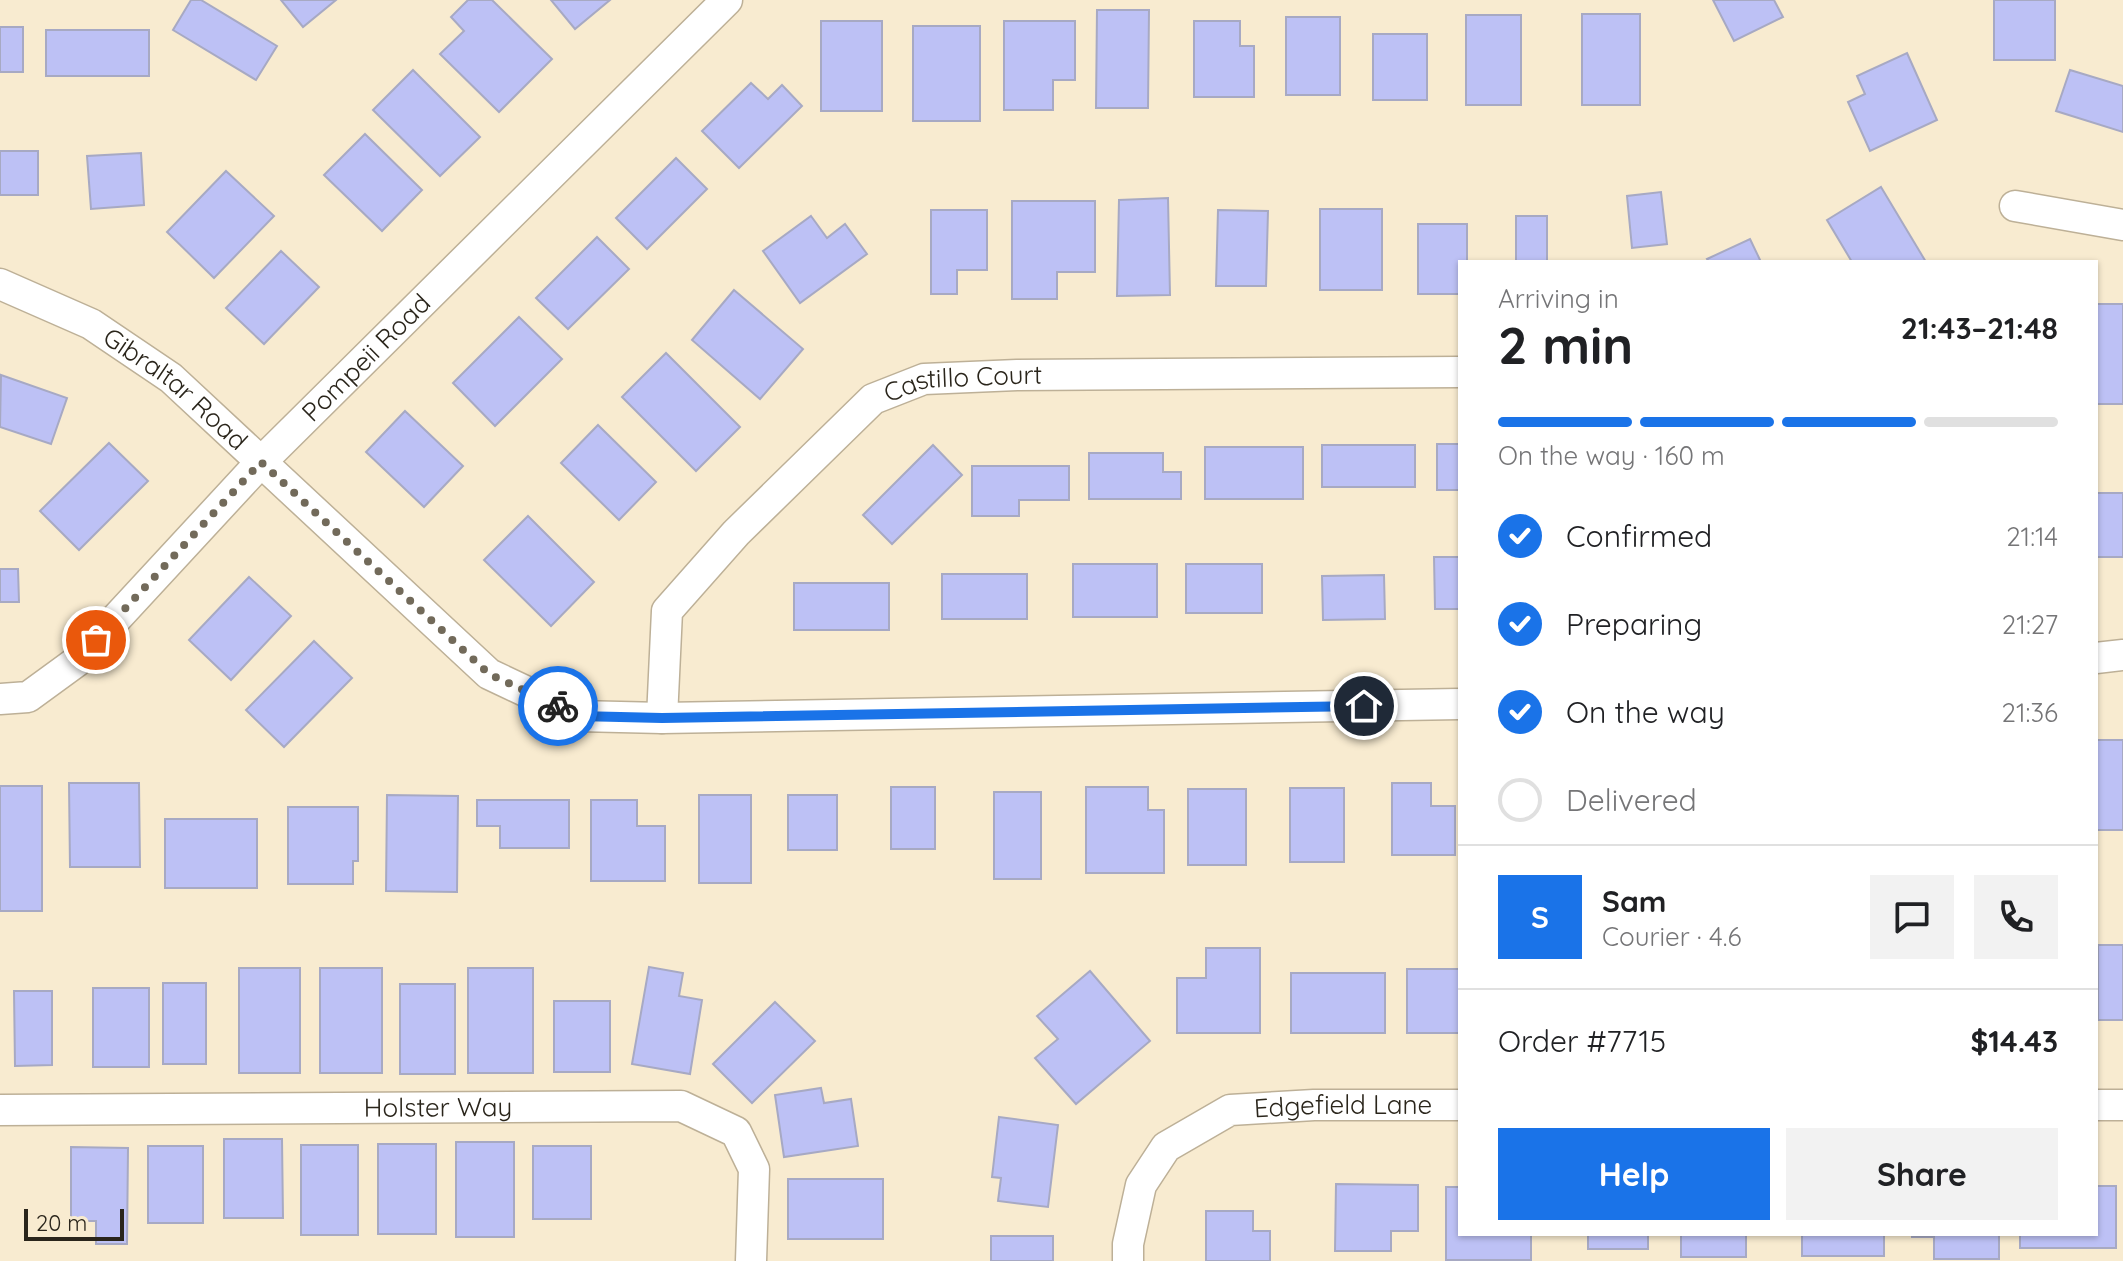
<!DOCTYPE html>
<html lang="en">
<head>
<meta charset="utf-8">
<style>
	body { margin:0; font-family:Quicksand,sans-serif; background:#f2f2f2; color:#202124; height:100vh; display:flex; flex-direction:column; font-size:30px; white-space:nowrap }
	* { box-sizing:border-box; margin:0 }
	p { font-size:26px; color:#757577 }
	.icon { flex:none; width:44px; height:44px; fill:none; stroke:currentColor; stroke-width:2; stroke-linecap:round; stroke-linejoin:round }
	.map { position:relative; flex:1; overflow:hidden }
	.panel { position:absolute; left:1458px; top:260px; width:640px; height:976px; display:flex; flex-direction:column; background:#fff; border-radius:0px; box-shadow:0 2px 6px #0004 }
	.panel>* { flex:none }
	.scale { position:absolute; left:24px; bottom:20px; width:100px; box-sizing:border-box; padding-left:8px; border:4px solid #2a251b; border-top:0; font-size:22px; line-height:28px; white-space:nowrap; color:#2a251b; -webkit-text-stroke:6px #f8ebd0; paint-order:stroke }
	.pin { position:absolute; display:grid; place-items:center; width:68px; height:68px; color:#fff; margin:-34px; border:4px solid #fff; border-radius:50%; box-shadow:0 2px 8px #0007 }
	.courier { position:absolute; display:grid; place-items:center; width:80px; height:80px; margin:-40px; border:6px solid #1a73e8; border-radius:50%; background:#fff; color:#222; box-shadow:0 2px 10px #0007 }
	.summary em { font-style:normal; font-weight:700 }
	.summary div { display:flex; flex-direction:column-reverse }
	.summary { display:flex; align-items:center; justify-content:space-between; height:136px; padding:0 40px }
	h1 { font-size:52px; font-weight:700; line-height:60px }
	.bar { display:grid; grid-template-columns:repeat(4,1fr); gap:12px 8px; align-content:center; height:96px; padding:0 40px }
	.bar i { height:10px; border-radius:6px; background:#e0e0e0 }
	.bar .active { background:#1a73e8 }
	.bar p { grid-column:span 4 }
	.line { display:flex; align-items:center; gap:20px; padding:0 40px; border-top:2px solid #e0e0e0 }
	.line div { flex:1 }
	.round { display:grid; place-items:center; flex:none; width:84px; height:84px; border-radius:0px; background:#f2f2f2 }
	ol { padding:0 40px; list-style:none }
	li { display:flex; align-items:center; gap:24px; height:88px }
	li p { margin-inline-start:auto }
	li .icon { padding:8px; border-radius:50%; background:#1a73e8; color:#fff; stroke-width:4 }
	li:last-child { color:#757577 }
	li i { width:44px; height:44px; border:4px solid #e0e0e0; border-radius:50% }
	.cta { display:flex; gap:16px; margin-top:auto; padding:16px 40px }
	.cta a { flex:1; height:92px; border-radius:0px; background:#1a73e8; color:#fff; font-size:32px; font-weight:700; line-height:92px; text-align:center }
	.cta a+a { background:#f2f2f2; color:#202124 }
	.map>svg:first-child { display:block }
</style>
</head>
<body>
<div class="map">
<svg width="2123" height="1261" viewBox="0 0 2123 1261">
	<rect width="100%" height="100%" fill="#f8ebd0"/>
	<g fill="#bdc1f5" stroke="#a7a9c3" stroke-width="2">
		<path d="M191 0H201L277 46 256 80 173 30Z"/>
		<path d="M281 0H336L303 27Z"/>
		<path d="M468 0H492L552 59 499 112 440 54 464 31 451 17Z"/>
		<path d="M551 0H610L575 29Z"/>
		<path d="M1713 0H1774L1783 17 1734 41Z"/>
		<rect x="1994" y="0" width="61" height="60"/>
		<path d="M1097 10H1149L1148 108H1096Z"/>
		<rect x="1582" y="14" width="58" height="91"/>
		<rect x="1466" y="15" width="55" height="90"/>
		<rect x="1286" y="17" width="54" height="78"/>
		<rect x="821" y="21" width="61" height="90"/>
		<path d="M1004 21H1075V80H1053V110H1004Z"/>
		<path d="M1194 21H1240V46H1254V97H1194Z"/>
		<rect x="913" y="26" width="67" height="95"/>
		<rect x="0" y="27" width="23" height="45"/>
		<rect x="46" y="30" width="103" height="46"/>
		<rect x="1373" y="34" width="54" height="66"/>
		<path d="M1907 53 1937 120 1870 151 1848 102 1865 94 1857 76Z"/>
		<path d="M413 70 480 137 440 176 373 110Z"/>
		<path d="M2070 70 2123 86V132L2056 111Z"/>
		<path d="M751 83 768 99 782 85 802 106 739 168 702 131Z"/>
		<path d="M365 134 422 190 382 231 324 175Z"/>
		<rect x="0" y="151" width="38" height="44"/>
		<path d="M141 153 144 205 91 209 87 156Z"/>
		<path d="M676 158 707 189 647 249 616 218Z"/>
		<path d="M226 171 274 216 214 278 167 232Z"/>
		<path d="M1881 187 1926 262H1852L1827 220Z"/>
		<path d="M1661 192 1667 244 1632 248 1627 196Z"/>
		<path d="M1168 198 1170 295 1117 296 1119 200Z"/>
		<path d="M1012 201H1095V272H1057V299H1012Z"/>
		<rect x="1320" y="209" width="62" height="81"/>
		<path d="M931 210H987V270H957V294H931Z"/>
		<path d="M1218 210 1268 211 1266 286H1216Z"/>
		<path d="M811 216 827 238 845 224 867 254 800 303 763 251Z"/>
		<rect x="1516" y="216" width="31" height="46"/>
		<path d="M1418 224H1467V262H1460V294H1418Z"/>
		<path d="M597 237 629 269 568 329 536 298Z"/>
		<path d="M1750 239 1761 262H1709L1707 259Z"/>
		<path d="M281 251 319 287 264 344 226 308Z"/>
		<path d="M734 290 803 349 760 399 692 340Z"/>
		<rect x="2096" y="304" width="27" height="100"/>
		<path d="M519 317 562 359 495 426 453 383Z"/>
		<path d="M666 353 740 427 696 471 622 397Z"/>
		<path d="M1 375 67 398 51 444 0 427Z"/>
		<path d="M405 411 463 466 424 507 366 452Z"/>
		<path d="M598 425 656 482 619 520 561 463Z"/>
		<path d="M109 443 148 481 79 550 40 511Z"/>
		<rect x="1437" y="444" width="23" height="46"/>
		<path d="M933 445 962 475 892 544 863 515Z"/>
		<rect x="1322" y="445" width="93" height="42"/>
		<rect x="1205" y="447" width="98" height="52"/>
		<path d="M1089 453H1163V472H1181V499H1089Z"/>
		<path d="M972 466H1069V500H1019V516H972Z"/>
		<rect x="2096" y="493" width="27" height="64"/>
		<path d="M528 516 594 582 551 626 484 560Z"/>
		<path d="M1434 557H1460V609H1435Z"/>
		<rect x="1073" y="564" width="84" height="53"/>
		<rect x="1186" y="564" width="76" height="49"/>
		<path d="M0 569H18L19 602H0Z"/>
		<rect x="942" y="574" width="85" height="45"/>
		<path d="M1384 575 1385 619 1323 620 1322 576Z"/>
		<path d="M249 577 291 616 231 680 189 640Z"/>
		<rect x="794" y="583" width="95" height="47"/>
		<path d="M314 641 352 678 284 747 246 710Z"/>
		<rect x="2096" y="740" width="27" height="90"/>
		<path d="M69 783H139L140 867H70Z"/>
		<path d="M1392 783H1431V806H1455V855H1392Z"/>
		<rect x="0" y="786" width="42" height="125"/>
		<rect x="891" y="787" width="44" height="62"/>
		<path d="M1086 787H1148V810H1164V873H1086Z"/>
		<rect x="1290" y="788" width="54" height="74"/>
		<rect x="1188" y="789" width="58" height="76"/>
		<rect x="994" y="792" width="47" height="87"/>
		<path d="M387 795 458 796 457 892 386 891Z"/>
		<rect x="699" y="795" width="52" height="88"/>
		<rect x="788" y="795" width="49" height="55"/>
		<path d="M477 800H569V848H500V826H477Z"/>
		<path d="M591 800H637V826H665V881H591Z"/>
		<path d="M288 807H358V861H353V884H288Z"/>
		<rect x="165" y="819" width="92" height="69"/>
		<rect x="2098" y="945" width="25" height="75"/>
		<path d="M1206 948H1260V1033H1177V978H1206Z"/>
		<path d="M649 967 683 973 679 996 702 1000 690 1074 632 1064Z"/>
		<rect x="239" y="968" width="61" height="105"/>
		<rect x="320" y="968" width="62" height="105"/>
		<rect x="468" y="968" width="65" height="105"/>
		<rect x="1407" y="969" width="53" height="64"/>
		<path d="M1090 971 1150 1041 1076 1104 1035 1058 1058 1039 1037 1016Z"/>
		<rect x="1291" y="973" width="94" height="60"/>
		<rect x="163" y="983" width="43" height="81"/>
		<rect x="400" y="984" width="55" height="90"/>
		<rect x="93" y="988" width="56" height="79"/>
		<path d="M14 991H52V1065L15 1066Z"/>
		<rect x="554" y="1001" width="56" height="71"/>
		<path d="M775 1002 815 1041 752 1103 713 1064Z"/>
		<path d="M821 1088 824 1103 851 1099 858 1146 784 1157 775 1095Z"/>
		<path d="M999 1117 1058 1125 1048 1207 998 1201 1001 1178 992 1177Z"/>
		<path d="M224 1139H282L283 1218H224Z"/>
		<rect x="456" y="1142" width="58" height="95"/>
		<rect x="378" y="1144" width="58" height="90"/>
		<rect x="301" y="1145" width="57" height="90"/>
		<rect x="148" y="1146" width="55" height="77"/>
		<rect x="533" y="1146" width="58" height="73"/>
		<path d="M71 1147 128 1148 127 1244H96V1221H71Z"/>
		<rect x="788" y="1179" width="95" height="60"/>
		<path d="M1336 1184 1418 1185V1231H1391V1251H1335Z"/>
		<path d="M2096 1186H2116V1248H2020V1234H2096Z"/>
		<path d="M1446 1187H1460V1234H1531V1260H1446Z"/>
		<path d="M1206 1211H1253V1231H1270V1261H1206Z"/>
		<rect x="1588" y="1234" width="60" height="15"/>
		<rect x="1681" y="1234" width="65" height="23"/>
		<rect x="1802" y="1234" width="82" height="22"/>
		<path d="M1912 1234H1999V1259H1934V1237H1912Z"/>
		<rect x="991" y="1236" width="62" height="25"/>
	</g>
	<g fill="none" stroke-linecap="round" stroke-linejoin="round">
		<defs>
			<g id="minor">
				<path d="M2015 206 2123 225"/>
				<path id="s1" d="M0 284 91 324 171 378 489 674 578 716 662 718 1460 704"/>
				<path d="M2096 658 2123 655"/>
				<path id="s2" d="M0 699 28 697 76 662 261 462 727 0"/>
				<path id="s3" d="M662 718 667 611 736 533 873 399 924 379 1017 375 1460 372"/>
				<path d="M2096 1105H2123"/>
				<path id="s4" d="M0 1110 681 1106 736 1132 754 1169 751 1261"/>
				<path id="s5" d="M1128 1261V1244L1141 1185 1166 1147 1230 1110 1314 1105H1460"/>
			</g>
		</defs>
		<use href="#minor" stroke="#bdb097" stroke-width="33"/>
		<use href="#minor" stroke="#fff" stroke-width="30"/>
	</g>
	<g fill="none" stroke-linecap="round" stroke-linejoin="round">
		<path stroke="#726a5a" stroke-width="8" stroke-dasharray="0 14.4" d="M96 640 261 462 489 674 558 706"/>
		<path stroke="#1a73e8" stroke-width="10" d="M558 706 578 716 662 718 1364 706"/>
	</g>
	<g text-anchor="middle" stroke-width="7" stroke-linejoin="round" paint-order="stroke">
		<g font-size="26" fill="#2a251b" stroke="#f8ebd0">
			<text dy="9" stroke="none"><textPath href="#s2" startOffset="508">Pompeii Road</textPath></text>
			<text dy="9" stroke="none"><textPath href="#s3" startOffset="496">Castillo Court</textPath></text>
			<text dy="9" stroke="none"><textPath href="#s1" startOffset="206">Gibraltar Road</textPath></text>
			<text dy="9" stroke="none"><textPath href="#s4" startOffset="438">Holster Way</textPath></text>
			<text dy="9" stroke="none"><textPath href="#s5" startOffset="310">Edgefield Lane</textPath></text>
		</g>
	</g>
</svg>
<div class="scale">20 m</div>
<div class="pin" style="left:96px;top:640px;background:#ea580c"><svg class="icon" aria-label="bag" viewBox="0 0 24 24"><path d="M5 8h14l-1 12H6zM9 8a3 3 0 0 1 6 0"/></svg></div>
<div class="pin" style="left:1364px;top:706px;background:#1f2937"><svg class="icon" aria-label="home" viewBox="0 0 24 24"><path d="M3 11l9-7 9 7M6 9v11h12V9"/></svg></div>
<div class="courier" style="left:558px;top:706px"><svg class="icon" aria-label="bike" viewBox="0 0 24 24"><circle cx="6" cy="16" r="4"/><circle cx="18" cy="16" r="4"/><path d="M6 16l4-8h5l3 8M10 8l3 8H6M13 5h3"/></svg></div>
<section class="panel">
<div class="summary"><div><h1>2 min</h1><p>Arriving in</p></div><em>21:43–21:48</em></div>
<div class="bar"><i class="active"></i><i class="active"></i><i class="active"></i><i></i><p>On the way · 160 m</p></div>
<ol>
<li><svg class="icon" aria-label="check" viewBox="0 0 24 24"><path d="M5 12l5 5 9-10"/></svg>Confirmed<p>21:14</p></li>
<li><svg class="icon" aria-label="check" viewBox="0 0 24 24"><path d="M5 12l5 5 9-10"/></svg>Preparing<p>21:27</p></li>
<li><svg class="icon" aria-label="check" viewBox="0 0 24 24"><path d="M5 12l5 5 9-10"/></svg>On the way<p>21:36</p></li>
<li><i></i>Delivered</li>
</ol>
<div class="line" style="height:144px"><b class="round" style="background:#1a73e8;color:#fff">S</b><div><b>Sam</b><p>Courier · 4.6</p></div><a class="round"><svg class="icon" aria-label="chat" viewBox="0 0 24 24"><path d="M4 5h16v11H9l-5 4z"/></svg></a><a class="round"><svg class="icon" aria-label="phone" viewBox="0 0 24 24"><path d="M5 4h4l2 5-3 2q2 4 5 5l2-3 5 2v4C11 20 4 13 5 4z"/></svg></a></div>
<div class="line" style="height:104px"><div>Order #7715</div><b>$14.43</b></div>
<div class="cta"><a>Help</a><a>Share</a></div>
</section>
</div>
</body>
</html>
